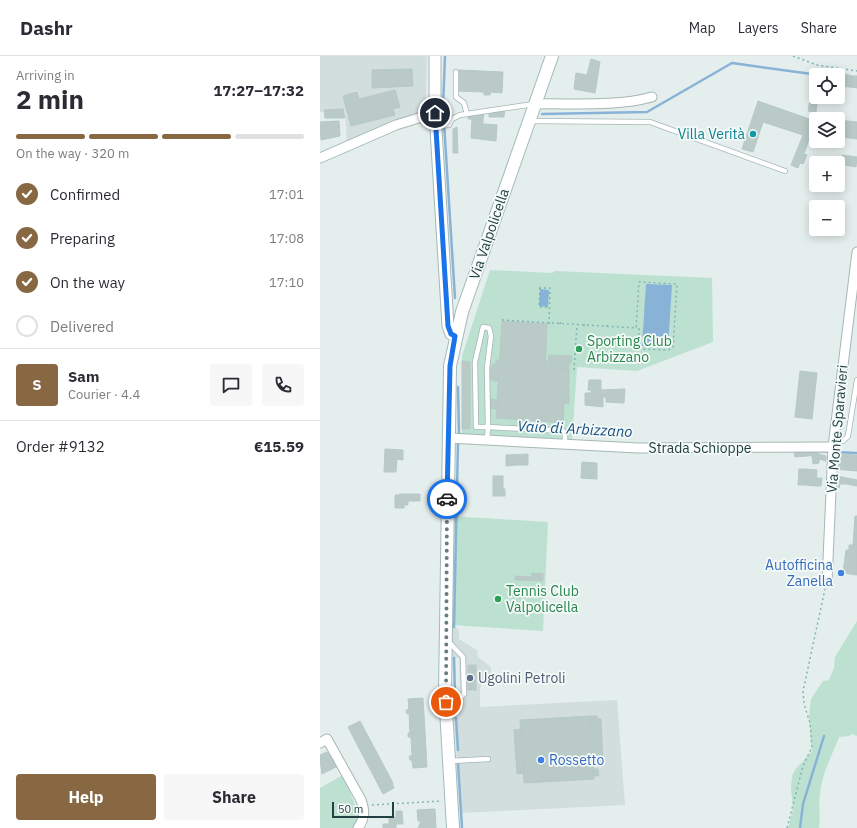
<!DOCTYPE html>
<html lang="en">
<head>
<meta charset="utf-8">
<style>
	body { margin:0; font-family:"IBM Plex Sans",sans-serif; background:#f7f7f7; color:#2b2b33; height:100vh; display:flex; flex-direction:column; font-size:15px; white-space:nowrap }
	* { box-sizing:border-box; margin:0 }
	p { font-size:13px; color:#7c7c81 }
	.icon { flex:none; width:22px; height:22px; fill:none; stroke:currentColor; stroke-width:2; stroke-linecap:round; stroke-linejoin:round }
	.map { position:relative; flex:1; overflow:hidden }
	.sheet { display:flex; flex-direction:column; background:#fff; width:320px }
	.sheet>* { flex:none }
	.tools { position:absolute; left:489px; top:12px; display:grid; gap:8px }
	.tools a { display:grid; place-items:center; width:36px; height:36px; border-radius:4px; background:#fff; box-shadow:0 2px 10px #0003; font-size:20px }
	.scale { position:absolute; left:12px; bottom:10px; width:62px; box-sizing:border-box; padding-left:4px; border:2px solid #224142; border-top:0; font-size:11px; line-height:14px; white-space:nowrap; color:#224142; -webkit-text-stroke:3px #f5faf9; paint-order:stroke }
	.pin { position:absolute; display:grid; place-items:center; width:34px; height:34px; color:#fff; margin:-17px; border:2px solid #fff; border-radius:50%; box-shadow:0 1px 4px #0007 }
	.courier { position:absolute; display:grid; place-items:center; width:40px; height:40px; margin:-20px; border:3px solid #1a73e8; border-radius:50%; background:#fff; color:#222; box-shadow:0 1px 5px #0007 }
	.headline em { font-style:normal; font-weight:800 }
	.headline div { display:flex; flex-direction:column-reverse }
	.headline { display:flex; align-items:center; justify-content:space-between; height:68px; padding:0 16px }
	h1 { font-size:26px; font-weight:800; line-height:30px }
	.bar { display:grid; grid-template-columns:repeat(4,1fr); gap:6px 4px; align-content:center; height:48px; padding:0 16px }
	.bar i { height:5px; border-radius:3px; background:#e1e1e2 }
	.bar .active { background:#886743 }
	.bar p { grid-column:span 4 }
	.line { display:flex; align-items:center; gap:10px; padding:0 16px; border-top:1px solid #e1e1e2 }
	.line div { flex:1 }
	.round { display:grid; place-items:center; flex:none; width:42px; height:42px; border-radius:4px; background:#f7f7f7 }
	ol { padding:0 16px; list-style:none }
	li { display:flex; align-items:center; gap:12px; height:44px }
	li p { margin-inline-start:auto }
	li .icon { padding:4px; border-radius:50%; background:#886743; color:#fff; stroke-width:4 }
	li:last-child { color:#7c7c81 }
	li i { width:22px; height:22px; border:2px solid #e1e1e2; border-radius:50% }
	.primary-button { display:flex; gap:8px; margin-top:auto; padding:8px 16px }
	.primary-button a { flex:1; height:46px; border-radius:4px; background:#886743; color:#fff; font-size:16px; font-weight:800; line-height:46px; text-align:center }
	.primary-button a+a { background:#f7f7f7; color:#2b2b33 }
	header { display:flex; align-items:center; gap:24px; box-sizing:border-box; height:56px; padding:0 20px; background:#fff; border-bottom:1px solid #e1e1e2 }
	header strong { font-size:19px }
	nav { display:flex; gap:22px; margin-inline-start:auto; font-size:14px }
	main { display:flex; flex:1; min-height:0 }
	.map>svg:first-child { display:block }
</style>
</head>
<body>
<header>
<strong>Dashr</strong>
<nav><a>Map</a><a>Layers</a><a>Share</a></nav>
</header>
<main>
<section class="sheet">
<div class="headline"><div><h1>2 min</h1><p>Arriving in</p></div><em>17:27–17:32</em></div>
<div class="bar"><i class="active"></i><i class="active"></i><i class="active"></i><i></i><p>On the way · 320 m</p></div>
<ol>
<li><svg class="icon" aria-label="check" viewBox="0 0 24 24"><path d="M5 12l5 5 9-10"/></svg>Confirmed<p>17:01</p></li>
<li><svg class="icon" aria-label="check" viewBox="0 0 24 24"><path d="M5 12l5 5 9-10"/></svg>Preparing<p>17:08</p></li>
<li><svg class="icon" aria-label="check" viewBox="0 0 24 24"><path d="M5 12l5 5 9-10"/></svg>On the way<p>17:10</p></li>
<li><i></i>Delivered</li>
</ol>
<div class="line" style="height:72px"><b class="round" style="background:#886743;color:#fff">S</b><div><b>Sam</b><p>Courier · 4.4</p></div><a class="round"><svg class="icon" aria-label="chat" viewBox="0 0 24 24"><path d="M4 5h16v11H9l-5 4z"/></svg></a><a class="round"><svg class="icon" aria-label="phone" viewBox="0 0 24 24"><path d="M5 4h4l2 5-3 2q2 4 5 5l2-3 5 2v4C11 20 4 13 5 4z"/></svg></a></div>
<div class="line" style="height:52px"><div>Order #9132</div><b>€15.59</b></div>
<div class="primary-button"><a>Help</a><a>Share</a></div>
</section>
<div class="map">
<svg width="537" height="772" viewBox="0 0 537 772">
	<rect width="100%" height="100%" fill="#e4eeed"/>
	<g fill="#d2dede">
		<path d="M0 0H107L106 46 99 58 27 86 25 55 0 56Z"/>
		<path d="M130 570 135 571 139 574V583L157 594 158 601 171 611V626L164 625 160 632V651L297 644 305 749 141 757 133 652 134 640 140 637 139 602H131Z"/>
	</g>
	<g fill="#bce1d1">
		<path d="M170 214 232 217 235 215 392 222 393 286 317 315 257 311 252 385 142 378V300Z"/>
		<path d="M131 460 228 466 223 575 131 569Z"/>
		<path d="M537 565V680L532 678 529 680 519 681C512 700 502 717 500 737 498 749 501 760 499 772H468L473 753 471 732 472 720 475 714 492 695 489 661 491 643 503 625 509 624 514 612 515 601Z"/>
		<path d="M23 719 41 763 33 772H0V732Z"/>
	</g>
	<g fill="#89b3d6">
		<path d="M326 228 352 229 348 291 322 290Z"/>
		<path d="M220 233 229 234 228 251 219 250Z"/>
	</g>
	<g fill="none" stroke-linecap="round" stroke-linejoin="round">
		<g stroke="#89b3d6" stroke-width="2.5">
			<path d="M125 0 123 51 135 242"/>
			<path d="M222 58 327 56 412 7 499 19"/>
			<path d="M138 331 139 378"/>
			<path d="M139 378 145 379"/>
			<path d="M500 395 511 396"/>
			<path d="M516 396 537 397"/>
			<path d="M134 571 138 386"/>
			<path d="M134 602 135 639"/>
			<path d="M136 662 138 694"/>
			<path d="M138 707 142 772"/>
			<path d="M480 772 483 748 504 680"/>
		</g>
	</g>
	<g fill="#b9cac7" stroke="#b6c9c7">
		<path d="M271 3 280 6 275 37 254 33 256 17 267 19Z"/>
		<path d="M92 13 93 30 52 32V14Z"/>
		<path d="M139 14 183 16 182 37 171 36 170 39H164V36L138 35Z"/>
		<path d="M515 15 532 20 530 31 518 30V19H514Z"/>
		<path d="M532 20H537V32L530 31Z"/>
		<path d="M493 26 496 27V41H498L496 56 488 55Z"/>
		<path d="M75 34 80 51 73 53 75 59 31 70 23 40 37 36 39 43Z"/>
		<path d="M438 45 495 65 484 98 487 99 483 108 480 107 478 112 471 109 483 79 443 66 433 96 422 93Z"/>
		<path d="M23 53 25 62H5L4 54Z"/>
		<path d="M185 53 184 61H169V56Z"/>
		<path d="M164 56 163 63H148V58Z"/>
		<path d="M152 62 163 63V68L177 69 176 85 151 82Z"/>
		<path d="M518 64 537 66V83L521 81V89L502 86V85H518Z"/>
		<path d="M19 65 20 80 1 84 0 66Z"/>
		<path d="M137 71 138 97H133V73Z"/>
		<path d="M522 99 537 101 536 111 520 108Z"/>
		<path d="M182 265 227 268 225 312 249 313V348L244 347 243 367 176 362Z"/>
		<path d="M229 299 252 300 251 307 228 306Z"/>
		<path d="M176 304H179L178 325H173L170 322 171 311 173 308H176Z"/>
		<path d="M142 305 150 306V373H142Z"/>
		<path d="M225 305 249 307 248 313 225 312Z"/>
		<path d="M480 315 497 317 492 363 475 361Z"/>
		<path d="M269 324H281V334L305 333 304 347 286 346V341H283V351L265 349V337H271V334H268Z"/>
		<path d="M169 343 177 344V353L169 352Z"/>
		<path d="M65 393 83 394V404L77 403 76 416H64Z"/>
		<path d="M498 393 499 399 475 401 474 395Z"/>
		<path d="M208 398V402L197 403V409L186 410V399Z"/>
		<path d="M499 398 506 400V405L499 403Z"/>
		<path d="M515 398 537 399V415L513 413Z"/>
		<path d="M499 399V407L493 408 492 400Z"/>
		<path d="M208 402V409H197V403Z"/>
		<path d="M262 406 277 407V423L261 422Z"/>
		<path d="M479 413H486L485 429H478Z"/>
		<path d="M486 413 497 414 496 430 485 429Z"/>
		<path d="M513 419 527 422 526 428H520L519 432 512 431Z"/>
		<rect x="173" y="420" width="10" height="13"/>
		<path d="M496 422H502L501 430H496Z"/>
		<path d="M527 422 537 424V430L526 428Z"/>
		<rect x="173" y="433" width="12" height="7"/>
		<path d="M79 438H100V445H88V449H79Z"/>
		<path d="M75 439H79V449H84V452H75Z"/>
		<path d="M535 460H537V474H534Z"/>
		<path d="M534 474H537V489H533Z"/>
		<path d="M529 489H537V519L523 517 526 494H529Z"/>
		<path d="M212 517 223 518V525L195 524V520L212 521Z"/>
		<rect x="148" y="609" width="8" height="25"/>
		<path d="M103 642 107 711 93 712 92 704H90L89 700H92L91 681H88V677H90L89 657 87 658 86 654H89L88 643Z"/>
		<path d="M271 660 274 723 204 727 200 664Z"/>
		<path d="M271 660H277V662L281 663 283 709 273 710Z"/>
		<path d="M40 665 73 727H72L74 732 63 738 28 671Z"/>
		<path d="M201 673 204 717 197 718 194 674Z"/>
		<path d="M7 696 9 699 0 704V699Z"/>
		<path d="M9 699 13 702 18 710 2 718 0 704Z"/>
		<path d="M274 713H278L279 720H274Z"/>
		<path d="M115 753 116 772H98L101 765H98L97 754Z"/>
		<path d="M76 755H82L83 768H76V772H63V768H69V761H76Z"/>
	</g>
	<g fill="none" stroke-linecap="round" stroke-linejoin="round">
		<defs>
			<g id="service">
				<path d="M136 16V41L144 47 147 58"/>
				<path d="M209 65 330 66 465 115"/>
				<path d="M116 70 129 69 132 63 140 59 214 48"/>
				<path d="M167 384 168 371H156L155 306 163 271 169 272 171 280 167 312 168 371 243 375 245 378V388"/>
				<path d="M513 386 523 385 528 380 537 324"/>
				<path d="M128 585 143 601 144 638 129 654"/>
				<path d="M131 705 168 703"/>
			</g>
			<g id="minor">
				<path d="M214 48C253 47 295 51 332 41"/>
				<path d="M0 102 76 69 115 57"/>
				<path d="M128 382 318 392 513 391"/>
				<path d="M507 526 513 391 537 196"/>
				<path d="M0 687 7 683 41 744C45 755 45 762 38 772"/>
			</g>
			<path id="tertiary" d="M115 0V57L128 270 131 278 135 280"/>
			<path id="secondary" d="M133 772 125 636 130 310 142 256 232 0"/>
		</defs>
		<use href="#service" stroke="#a6b7b6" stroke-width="6"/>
		<use href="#minor" stroke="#a6b7b6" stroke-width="11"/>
		<use href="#tertiary" stroke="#a6b7b6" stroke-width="13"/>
		<use href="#secondary" stroke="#a2bbba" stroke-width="14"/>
		<g stroke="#82b4b4" stroke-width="1.5" stroke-dasharray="2 3" stroke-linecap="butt">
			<path d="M473 0 497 9 537 15"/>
			<path d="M219 232H230L229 268"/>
			<path d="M220 232 219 251H230"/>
			<path d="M182 264 316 272 319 226 357 228 353 291 348 294 319 293V272H316"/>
			<path d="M240 268 241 264"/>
			<path d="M264 270 265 265"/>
			<path d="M287 271V266"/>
			<path d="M254 314 257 269"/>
			<path d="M52 749 122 745"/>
			<path d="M467 772 483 710 492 691 490 667 484 648 483 635 505 533"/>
		</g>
		<use href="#service" stroke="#fff" stroke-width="4.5"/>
		<use href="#minor" stroke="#fff" stroke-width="9"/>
		<use href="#tertiary" stroke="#fff" stroke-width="11"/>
		<use href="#secondary" stroke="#fff" stroke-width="12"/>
	</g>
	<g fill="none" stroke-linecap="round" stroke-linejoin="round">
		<path stroke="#667e7e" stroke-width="4" stroke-dasharray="0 7.2" d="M126 646 127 443"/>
		<path stroke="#1a73e8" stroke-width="5" d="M115 57 128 270 131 278 135 280 130 310 127 443"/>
	</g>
	<circle fill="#0f9aa8" stroke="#f5faf9" stroke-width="1.5" cx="433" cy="78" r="4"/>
	<g fill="#2e9e5b" stroke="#f5faf9" stroke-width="1.5">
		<circle cx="259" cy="293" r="4"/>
		<circle cx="178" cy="543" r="4"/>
	</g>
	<g fill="#3f7fe0" stroke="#f5faf9" stroke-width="1.5">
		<circle cx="521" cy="517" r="4"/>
		<circle cx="221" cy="704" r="4"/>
	</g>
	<circle fill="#5c6f8a" stroke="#f5faf9" stroke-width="1.5" cx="150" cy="622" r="4"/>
	<g text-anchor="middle" stroke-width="3.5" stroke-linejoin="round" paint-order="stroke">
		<g font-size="14" fill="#0d838f" stroke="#f5faf9" text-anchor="end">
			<text x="425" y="83">Villa Verità</text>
		</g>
		<g font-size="14" fill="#224142" stroke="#f5faf9">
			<text transform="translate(169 178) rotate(-71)" y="5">Via Valpolicella</text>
			<text transform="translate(517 373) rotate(-85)" y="5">Via Monte Sparavieri</text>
			<text x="380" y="397">Strada Schioppe</text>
		</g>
		<g font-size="14" fill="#27864d" stroke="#f5faf9" text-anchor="start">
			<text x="267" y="290">Sporting Club<tspan x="267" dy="16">Arbizzano</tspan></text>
			<text x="186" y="540">Tennis Club<tspan x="186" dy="16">Valpolicella</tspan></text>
		</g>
		<g font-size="14" fill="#366cbe" stroke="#f5faf9" text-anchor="end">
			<text x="513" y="514">Autofficina<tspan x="513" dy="16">Zanella</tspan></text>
			<text x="229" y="709" text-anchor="start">Rossetto</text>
		</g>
		<g font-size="14" fill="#4e5e75" stroke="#f5faf9" text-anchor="start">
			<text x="158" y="627">Ugolini Petroli</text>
		</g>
		<g font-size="15" font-style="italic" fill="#175082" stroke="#f5faf9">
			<text transform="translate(255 373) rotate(3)" y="5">Vaio di Arbizzano</text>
		</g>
	</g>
</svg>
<div class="tools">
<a><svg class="icon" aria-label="locate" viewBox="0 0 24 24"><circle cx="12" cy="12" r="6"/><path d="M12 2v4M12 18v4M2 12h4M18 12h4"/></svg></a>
<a><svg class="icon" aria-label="layers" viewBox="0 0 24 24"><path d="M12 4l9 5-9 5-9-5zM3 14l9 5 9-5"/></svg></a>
<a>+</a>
<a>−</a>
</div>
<div class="scale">50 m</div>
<div class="pin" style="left:126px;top:646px;background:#ea580c"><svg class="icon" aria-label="bag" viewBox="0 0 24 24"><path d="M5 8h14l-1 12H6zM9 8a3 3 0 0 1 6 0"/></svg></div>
<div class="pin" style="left:115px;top:57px;background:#1f2937"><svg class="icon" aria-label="home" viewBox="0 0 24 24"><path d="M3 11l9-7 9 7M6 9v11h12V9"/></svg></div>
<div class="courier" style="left:127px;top:443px"><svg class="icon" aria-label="car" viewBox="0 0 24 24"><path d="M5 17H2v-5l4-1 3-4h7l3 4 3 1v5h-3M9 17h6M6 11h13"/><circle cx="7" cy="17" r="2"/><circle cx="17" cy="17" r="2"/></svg></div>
</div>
</main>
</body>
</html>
